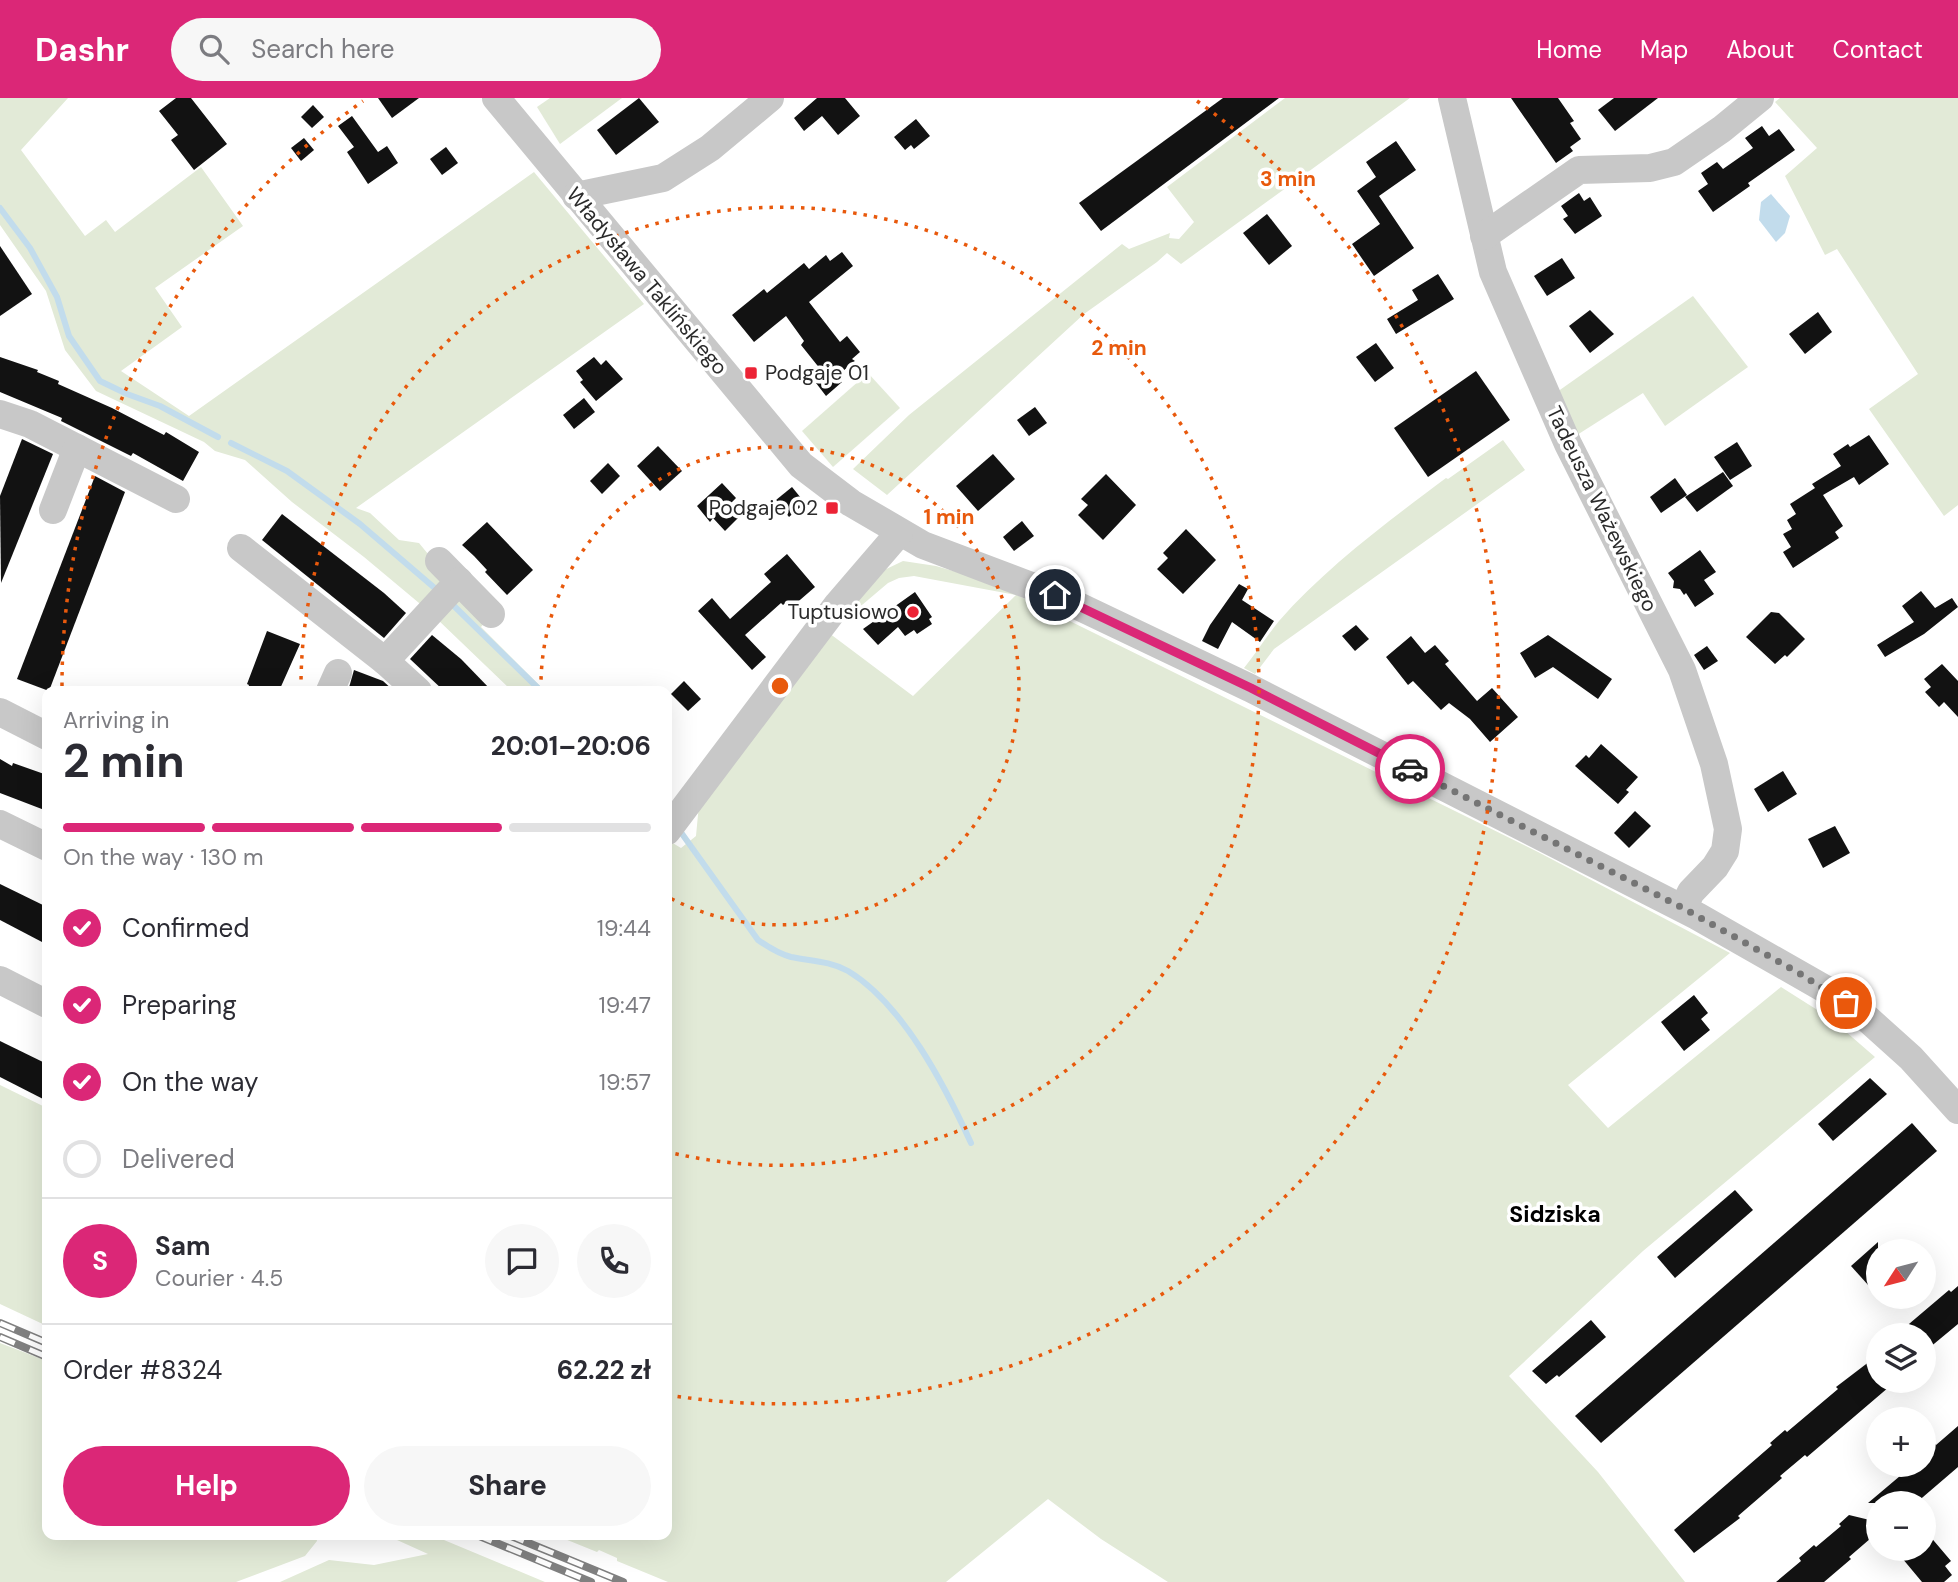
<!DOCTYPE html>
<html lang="en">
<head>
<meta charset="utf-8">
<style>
	body { margin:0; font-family:"DM Sans",sans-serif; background:#f7f7f7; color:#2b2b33; height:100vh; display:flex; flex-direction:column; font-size:26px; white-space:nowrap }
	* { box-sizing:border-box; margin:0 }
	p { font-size:23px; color:#7c7c81 }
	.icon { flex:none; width:38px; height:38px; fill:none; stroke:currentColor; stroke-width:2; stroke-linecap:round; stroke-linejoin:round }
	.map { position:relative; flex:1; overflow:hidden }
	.sheet { position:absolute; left:42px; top:588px; width:630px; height:854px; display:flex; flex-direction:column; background:#fff; border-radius:14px; box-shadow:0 7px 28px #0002 }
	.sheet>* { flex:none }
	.needle { width:46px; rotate:234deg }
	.controls { position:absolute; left:1866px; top:1141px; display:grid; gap:14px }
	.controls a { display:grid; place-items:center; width:70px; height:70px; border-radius:50%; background:#fff; box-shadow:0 7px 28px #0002; font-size:35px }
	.pin { position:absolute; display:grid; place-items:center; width:60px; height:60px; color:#fff; margin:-30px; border:4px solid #fff; border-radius:50%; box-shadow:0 2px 7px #0007 }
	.courier { position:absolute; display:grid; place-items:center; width:70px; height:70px; margin:-35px; border:5px solid #db2777; border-radius:50%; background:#fff; color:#222; box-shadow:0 2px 9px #0007 }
	.head em { font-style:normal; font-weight:700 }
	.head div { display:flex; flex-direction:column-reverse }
	.head { display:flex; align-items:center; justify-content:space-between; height:119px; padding:0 21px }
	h1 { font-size:46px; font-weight:700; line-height:52px }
	.bar { display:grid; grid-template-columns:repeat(4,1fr); gap:10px 7px; align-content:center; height:84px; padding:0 21px }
	.bar i { height:9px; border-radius:5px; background:#e1e1e2 }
	.bar .on { background:#db2777 }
	.bar p { grid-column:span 4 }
	.line { display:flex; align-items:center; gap:18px; padding:0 21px; border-top:2px solid #e1e1e2 }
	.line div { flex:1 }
	.round { display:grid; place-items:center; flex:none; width:74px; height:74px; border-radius:37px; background:#f7f7f7 }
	ol { padding:0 21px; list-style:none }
	li { display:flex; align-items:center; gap:21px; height:77px }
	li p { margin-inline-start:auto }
	li .icon { padding:7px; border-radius:50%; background:#db2777; color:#fff; stroke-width:4 }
	li:last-child { color:#7c7c81 }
	li i { width:38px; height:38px; border:4px solid #e1e1e2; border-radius:50% }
	.action { display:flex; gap:14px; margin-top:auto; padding:14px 21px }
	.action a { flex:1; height:80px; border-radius:42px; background:#db2777; color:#fff; font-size:28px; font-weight:700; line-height:80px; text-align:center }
	.action a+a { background:#f7f7f7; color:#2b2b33 }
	header { display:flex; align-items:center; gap:42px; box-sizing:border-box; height:98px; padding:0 35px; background:#db2777; color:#fff }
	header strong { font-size:33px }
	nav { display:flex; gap:38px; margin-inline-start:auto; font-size:24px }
	.search { width:490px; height:63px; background:#f7f7f7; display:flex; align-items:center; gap:18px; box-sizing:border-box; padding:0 24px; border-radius:38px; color:#7c7c81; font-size:26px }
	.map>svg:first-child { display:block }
</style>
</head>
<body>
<header>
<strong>Dashr</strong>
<div class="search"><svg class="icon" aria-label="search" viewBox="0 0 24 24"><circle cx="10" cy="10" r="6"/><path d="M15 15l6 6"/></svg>Search here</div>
<nav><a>Home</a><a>Map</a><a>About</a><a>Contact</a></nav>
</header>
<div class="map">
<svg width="1958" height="1484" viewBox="0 0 1958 1484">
	<rect width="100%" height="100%" fill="#fff"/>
	<g fill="#e2ead7" fill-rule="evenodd">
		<path d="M0 0H68L21 52 85 138 106 122 115 134 201 69 243 128 155 190 182 229 121 273 189 318 534 74 644 206 356 410 370 415 399 442 419 445 451 484 425 510 364 459 292 404 245 362 215 353 204 344 96 293 65 252 46 193 0 127Z"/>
		<path d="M550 0H622L560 46 537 9Z"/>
		<path d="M1285 0H1410L1181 166 1167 155 1157 164 1084 216 887 397 853 371 909 317 1122 146 1129 151 1170 135 1169 140 1179 141 1194 124 1167 89Z"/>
		<path d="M1780 0H1958V407L1944 418 1869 311 1918 276 1837 151 1825 157 1785 78 1817 50 1775 4Z"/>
		<path d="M1693 198 1748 269 1665 328 1643 295 1577 337 1557 294Z"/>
		<path d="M868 275 900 310 833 369 802 333Z"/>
		<path d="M1503 342 1525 372 1274 551 1255 576 1244 570C1256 555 1267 538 1279 523 1325 470 1390 422 1446 380L1448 381Z"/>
		<path d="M903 463 936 468 1021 493 1017 497 1538 754 1730 855 1568 987 1608 1030 1781 889 1830 920 1875 959 1643 1153 1509 1278 1598 1374 1685 1484H1168L1101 1441 1048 1401 946 1484H668L617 1463V1460L599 1452 597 1454 555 1437H667V750L671 744 681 750 696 738 699 706 829 535 878 475ZM914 478 1016 497 913 598 829 535 888 485 899 480Z"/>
		<path d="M461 493 489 519 481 529 545 593H512L436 520Z"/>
		<path d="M0 987 47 1010V1228L0 1206Z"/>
		<path d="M0 1245 47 1263V1437H316L317 1443 305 1458 236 1484H0Z"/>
		<path d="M386 1437H432L545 1484H280L329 1462 374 1467 428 1456Z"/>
	</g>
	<path fill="#c2dcec" d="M1771 96 1790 118 1785 135 1776 144 1759 122 1761 104Z"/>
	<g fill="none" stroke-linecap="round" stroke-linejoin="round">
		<g stroke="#c2dcec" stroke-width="6">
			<path d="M0 110 30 150 57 199 69 238 100 283 127 296 160 308 218 339"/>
			<path d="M231 345 287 373 360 426 437 492"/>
			<path d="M453 507 541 593"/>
			<path d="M680 733 758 842C768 849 779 856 791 859 811 863 830 863 848 873 903 906 945 988 971 1045"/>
		</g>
	</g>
	<g fill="#121212">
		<path d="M176 0H191L227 46 194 72 171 42 178 37 159 13Z"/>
		<path d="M378 0H419L392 20Z"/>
		<path d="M639 0 659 24 616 57 597 32Z"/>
		<path d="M817 0H845L860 18 838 37 822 18 804 33 794 20Z"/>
		<path d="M1223 0H1279L1101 133 1079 105Z"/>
		<path d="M1511 0H1558L1574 23 1570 25 1581 41 1570 49 1573 53 1556 65Z"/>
		<path d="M1614 0H1658L1615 33 1598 12Z"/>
		<path d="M313 7 324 19 312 30 301 19Z"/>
		<path d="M352 18 378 54 387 48 398 65 368 86 347 54 354 49 338 28Z"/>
		<path d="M916 21 930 38 914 51 911 47 905 52 894 39Z"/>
		<path d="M1762 28 1769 38 1779 31 1795 52 1748 85 1750 88 1713 114 1698 93 1708 86 1701 75 1717 64 1723 71 1753 50 1745 40Z"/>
		<path d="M304 40 314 52 301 63 291 50Z"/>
		<path d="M1396 43 1416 72 1379 98 1414 150 1374 178 1352 146 1380 126 1357 93 1376 79 1366 64Z"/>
		<path d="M446 49 458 65 442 77 430 61Z"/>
		<path d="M1579 95 1584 103 1590 99 1602 118 1575 136 1563 121 1568 118 1561 108Z"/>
		<path d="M1267 116 1292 148 1269 167 1243 135Z"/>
		<path d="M0 148 32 196 0 218Z"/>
		<path d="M842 154 853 168 809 204 840 244 847 238 860 254 852 261 855 263 837 278 842 284 826 298 816 285 825 277 801 247 804 243 786 218 754 244 732 217 764 191 767 195 804 165 809 171 826 157 830 163Z"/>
		<path d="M1562 160 1575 180 1547 198 1534 178Z"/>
		<path d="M1438 176 1454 201 1396 236 1387 221 1418 202 1412 192Z"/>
		<path d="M1590 212 1614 236 1590 255 1569 228Z"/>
		<path d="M1818 214 1832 234 1805 256 1789 236Z"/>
		<path d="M1376 245 1394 270 1375 284 1356 259Z"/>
		<path d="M0 259 38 272 37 274 59 283 58 286 112 310 164 337 166 334 199 354 183 383 133 355 131 358 61 323 62 320 0 294Z"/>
		<path d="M594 259 601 267 606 262 623 281 596 303 580 284 583 282 576 273Z"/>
		<path d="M1476 273 1510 322 1428 379 1394 330Z"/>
		<path d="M584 300 595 314 574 331 563 317Z"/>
		<path d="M1035 309 1047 325 1029 338 1017 322Z"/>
		<path d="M1869 337 1889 366 1859 387 1854 379 1823 397 1843 428 1835 434 1839 440 1793 470 1783 454 1791 449 1783 436 1792 431 1787 422 1796 416 1790 406 1815 390 1812 386 1841 368 1833 356 1848 346 1850 349Z"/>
		<path d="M22 341 53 356 1 485 0 398Z"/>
		<path d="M1737 344 1752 368 1730 382 1714 359Z"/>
		<path d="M658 348 682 373 660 393 637 368Z"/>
		<path d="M993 356 1015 381 978 413 956 388Z"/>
		<path d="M608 365 620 378 602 396 590 383Z"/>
		<path d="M1723 374 1733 388 1697 414 1685 399Z"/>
		<path d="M1106 376 1136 407 1103 442 1078 417 1088 407 1081 401Z"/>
		<path d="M95 378 125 394 49 593 17 581Z"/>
		<path d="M1675 380 1687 397 1661 415 1650 399Z"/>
		<path d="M722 385 736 400 731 405 742 416 725 433 713 420 710 424 697 408Z"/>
		<path d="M792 389 805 405 789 419 776 402Z"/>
		<path d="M282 416 384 495 406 515 384 540 262 442Z"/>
		<path d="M1022 423 1034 438 1014 453 1003 439Z"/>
		<path d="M487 424 533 472 507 497 485 474 487 472 474 458 462 447Z"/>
		<path d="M1186 431 1216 462 1183 496 1157 471 1168 460 1163 455Z"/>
		<path d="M1700 452 1716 474 1704 482 1714 496 1695 509 1686 495 1684 497 1680 491 1673 490 1674 483 1668 475Z"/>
		<path d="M787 456 815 489 793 508 788 503 783 507 781 505 745 537 766 559 752 572 698 513 712 500 730 521 771 484 764 476Z"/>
		<path d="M1239 486 1248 491 1242 502 1274 523 1260 544 1232 524 1218 551 1202 543 1210 527Z"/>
		<path d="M1921 493 1935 510 1952 500 1958 509 1924 536 1885 559 1877 547 1914 524 1902 508Z"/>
		<path d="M915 494 932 519 929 521 932 526 917 536 914 532 905 538 898 529 878 547 863 531Z"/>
		<path d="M1771 514 1779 515 1805 541 1787 559 1785 557 1775 566 1746 539Z"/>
		<path d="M1356 527 1369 541 1355 553 1342 538Z"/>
		<path d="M267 533 300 546 279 593H247L249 587 247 586Z"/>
		<path d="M432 537 461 561 492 593H444L410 561Z"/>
		<path d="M1548 537 1612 581 1598 601 1553 569 1535 580 1520 555Z"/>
		<path d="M1411 538 1425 555 1435 547 1449 563 1445 566 1477 603 1492 590 1518 619 1490 644 1470 621 1449 605 1441 612 1413 583 1408 587 1386 559Z"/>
		<path d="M1707 548 1718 563 1704 572 1694 557Z"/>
		<path d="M1942 566 1958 583V619L1944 604 1939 609 1925 594 1931 589 1924 581Z"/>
		<path d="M354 572 383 583 394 593H348Z"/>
		<path d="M684 583 701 601 688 613 671 596Z"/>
		<path d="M1601 646 1638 679 1626 692 1629 694 1618 706 1575 668 1586 657 1589 660Z"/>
		<path d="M0 661 12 668 13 665 47 677V713L0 695Z"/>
		<path d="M1783 673 1797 696 1768 714 1754 691Z"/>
		<path d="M1635 713 1651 728 1629 750 1614 735Z"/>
		<path d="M1835 728 1850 755 1823 770 1808 741Z"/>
		<path d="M0 786 47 809V833L42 844 0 822Z"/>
		<path d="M1694 897 1708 915 1701 921 1710 932 1684 953 1661 924Z"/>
		<path d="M0 943 47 966V1003L0 979Z"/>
		<path d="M1870 980 1887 996 1833 1043 1818 1026Z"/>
		<path d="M1912 1025 1937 1053 1601 1345 1575 1318Z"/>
		<path d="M1735 1092 1753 1112 1675 1180 1657 1159Z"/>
		<path d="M1878 1144V1198L1851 1168Z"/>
		<path d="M1958 1188V1226L1923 1255V1237H1896L1949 1192 1951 1194Z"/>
		<path d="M1591 1222 1606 1239 1559 1279 1557 1277 1546 1286 1532 1273Z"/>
		<path d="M1878 1257V1283H1896L1807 1359 1805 1357 1780 1378 1782 1380 1738 1418 1740 1420 1694 1455 1674 1432 1772 1347 1770 1345 1785 1332 1787 1334 1838 1291 1836 1289Z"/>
		<path d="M1958 1328V1369L1916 1405H1868L1913 1367H1923V1354L1934 1344 1936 1347Z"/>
		<path d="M1849 1417 1878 1424V1434L1849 1459 1851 1461 1824 1484H1776L1801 1463 1799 1460 1814 1447 1816 1449 1841 1428 1839 1426Z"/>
		<path d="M1923 1430 1951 1463 1945 1468 1952 1477 1944 1484H1922L1902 1460 1913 1451H1923Z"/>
	</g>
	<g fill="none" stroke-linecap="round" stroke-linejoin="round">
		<g stroke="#c8c8c8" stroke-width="28">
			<path d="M496 0 801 367 851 405 923 447 1055 497 1250 590 1697 818 1832 895 1861 915 1911 960 1958 1012"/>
			<path d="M1452 0 1493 174 1568 346 1682 572 1714 666 1728 731 1725 753 1715 769 1691 794 1683 810"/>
			<path d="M576 98 663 80 710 50 770 0"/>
			<path d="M1484 138 1579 72 1650 70 1674 64 1722 31 1760 0"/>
			<path d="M0 316 30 326 176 401"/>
			<path d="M53 412 77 350"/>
			<path d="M241 450 385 563 418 593"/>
			<path d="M439 463 491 516"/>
			<path d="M385 563 459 483"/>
			<path d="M330 593 338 575"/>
			<path d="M0 614 47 638"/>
			<path d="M0 726 47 749"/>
			<path d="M667 733 838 506 899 435"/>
			<path d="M0 882 47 906"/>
		</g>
		<defs>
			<g id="rail">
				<path d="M0 1225 47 1245"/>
				<path d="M0 1239 47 1259"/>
				<path d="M477 1437 591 1484"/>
				<path d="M509 1437 623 1484"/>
			</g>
		</defs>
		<use href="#rail" stroke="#808080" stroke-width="8"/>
		<use href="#rail" stroke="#fff" stroke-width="5" stroke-dasharray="16" stroke-linecap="butt"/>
	</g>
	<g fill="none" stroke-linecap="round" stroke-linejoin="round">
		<path stroke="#757575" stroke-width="7" stroke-dasharray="0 12.6" d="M1410 671 1683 810 1799 875 1846 905"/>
		<path stroke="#db2777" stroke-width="9" d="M1055 497 1251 590 1410 671"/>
	</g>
	<g fill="none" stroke="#e8590c" stroke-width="3.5" stroke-dasharray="3.5 7">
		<path d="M541 592A239 239 0 1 1 668 799"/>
		<path d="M301 592A479 479 0 1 1 668 1054"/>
		<path d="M62 588A718 718 0 0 1 363 3M1197 3A718 718 0 0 1 668 1297"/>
	</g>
	<g fill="#ec2335" stroke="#fff" stroke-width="2.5">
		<rect x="744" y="268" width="14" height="14" rx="3.5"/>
		<rect x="825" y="403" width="14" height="14" rx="3.5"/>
		<circle cx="913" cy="514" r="7"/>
	</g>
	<g text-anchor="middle" stroke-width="7" stroke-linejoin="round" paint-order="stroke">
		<g font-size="21" fill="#2b2b2b" stroke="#fff">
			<text transform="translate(647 183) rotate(50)" y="7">Władysława Taklińskiego</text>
			<text transform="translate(1602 411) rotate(64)" y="7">Tadeusza Ważewskiego</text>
		</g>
		<g font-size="21" fill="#2b2b2b" stroke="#fff" text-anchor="end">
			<text x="765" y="282" text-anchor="start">Podgaje 01</text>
			<text x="818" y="417">Podgaje 02</text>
			<text x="899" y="521">Tuptusiowo</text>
		</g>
		<g font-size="23" font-weight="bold" fill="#000" stroke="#fff">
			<text x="1555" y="1124">Sidziska</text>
		</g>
	</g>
	<circle cx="780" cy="588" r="10" fill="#e8590c" stroke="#fff" stroke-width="3.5"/>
	<g font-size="21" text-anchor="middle" font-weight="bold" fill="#e8590c" stroke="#fff" stroke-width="7" stroke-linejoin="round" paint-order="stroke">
		<text x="1288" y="88">3 min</text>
		<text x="1119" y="257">2 min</text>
		<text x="949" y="426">1 min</text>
	</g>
</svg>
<div class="controls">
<a><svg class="needle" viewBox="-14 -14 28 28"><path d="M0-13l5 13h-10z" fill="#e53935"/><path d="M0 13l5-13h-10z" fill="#7c7c81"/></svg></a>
<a><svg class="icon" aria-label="layers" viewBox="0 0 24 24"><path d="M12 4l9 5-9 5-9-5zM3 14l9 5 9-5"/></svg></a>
<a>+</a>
<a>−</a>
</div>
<div class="pin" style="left:1846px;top:905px;background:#ea580c"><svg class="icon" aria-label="bag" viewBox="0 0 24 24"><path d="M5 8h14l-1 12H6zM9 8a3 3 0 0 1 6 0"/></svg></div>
<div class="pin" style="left:1055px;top:497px;background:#1f2937"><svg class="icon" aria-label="home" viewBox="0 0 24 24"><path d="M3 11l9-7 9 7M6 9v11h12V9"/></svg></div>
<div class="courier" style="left:1410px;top:671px"><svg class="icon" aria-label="car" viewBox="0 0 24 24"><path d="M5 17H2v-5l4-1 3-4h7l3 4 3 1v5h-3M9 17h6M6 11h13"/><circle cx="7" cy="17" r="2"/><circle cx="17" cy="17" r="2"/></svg></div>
<section class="sheet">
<div class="head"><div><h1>2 min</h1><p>Arriving in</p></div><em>20:01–20:06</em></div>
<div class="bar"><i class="on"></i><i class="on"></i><i class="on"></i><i></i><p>On the way · 130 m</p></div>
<ol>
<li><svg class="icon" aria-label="check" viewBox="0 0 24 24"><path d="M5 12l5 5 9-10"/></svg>Confirmed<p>19:44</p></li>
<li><svg class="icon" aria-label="check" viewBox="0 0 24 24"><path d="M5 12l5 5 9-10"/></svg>Preparing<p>19:47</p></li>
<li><svg class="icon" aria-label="check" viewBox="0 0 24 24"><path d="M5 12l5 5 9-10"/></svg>On the way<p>19:57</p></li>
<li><i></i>Delivered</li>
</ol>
<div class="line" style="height:126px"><b class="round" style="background:#db2777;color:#fff">S</b><div><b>Sam</b><p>Courier · 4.5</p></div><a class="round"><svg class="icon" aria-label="chat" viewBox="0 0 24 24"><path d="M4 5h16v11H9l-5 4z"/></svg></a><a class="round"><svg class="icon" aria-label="phone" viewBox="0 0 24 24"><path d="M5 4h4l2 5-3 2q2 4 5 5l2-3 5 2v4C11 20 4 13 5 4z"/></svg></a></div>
<div class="line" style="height:91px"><div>Order #8324</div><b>62.22 zł</b></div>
<div class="action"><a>Help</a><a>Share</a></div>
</section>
</div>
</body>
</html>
